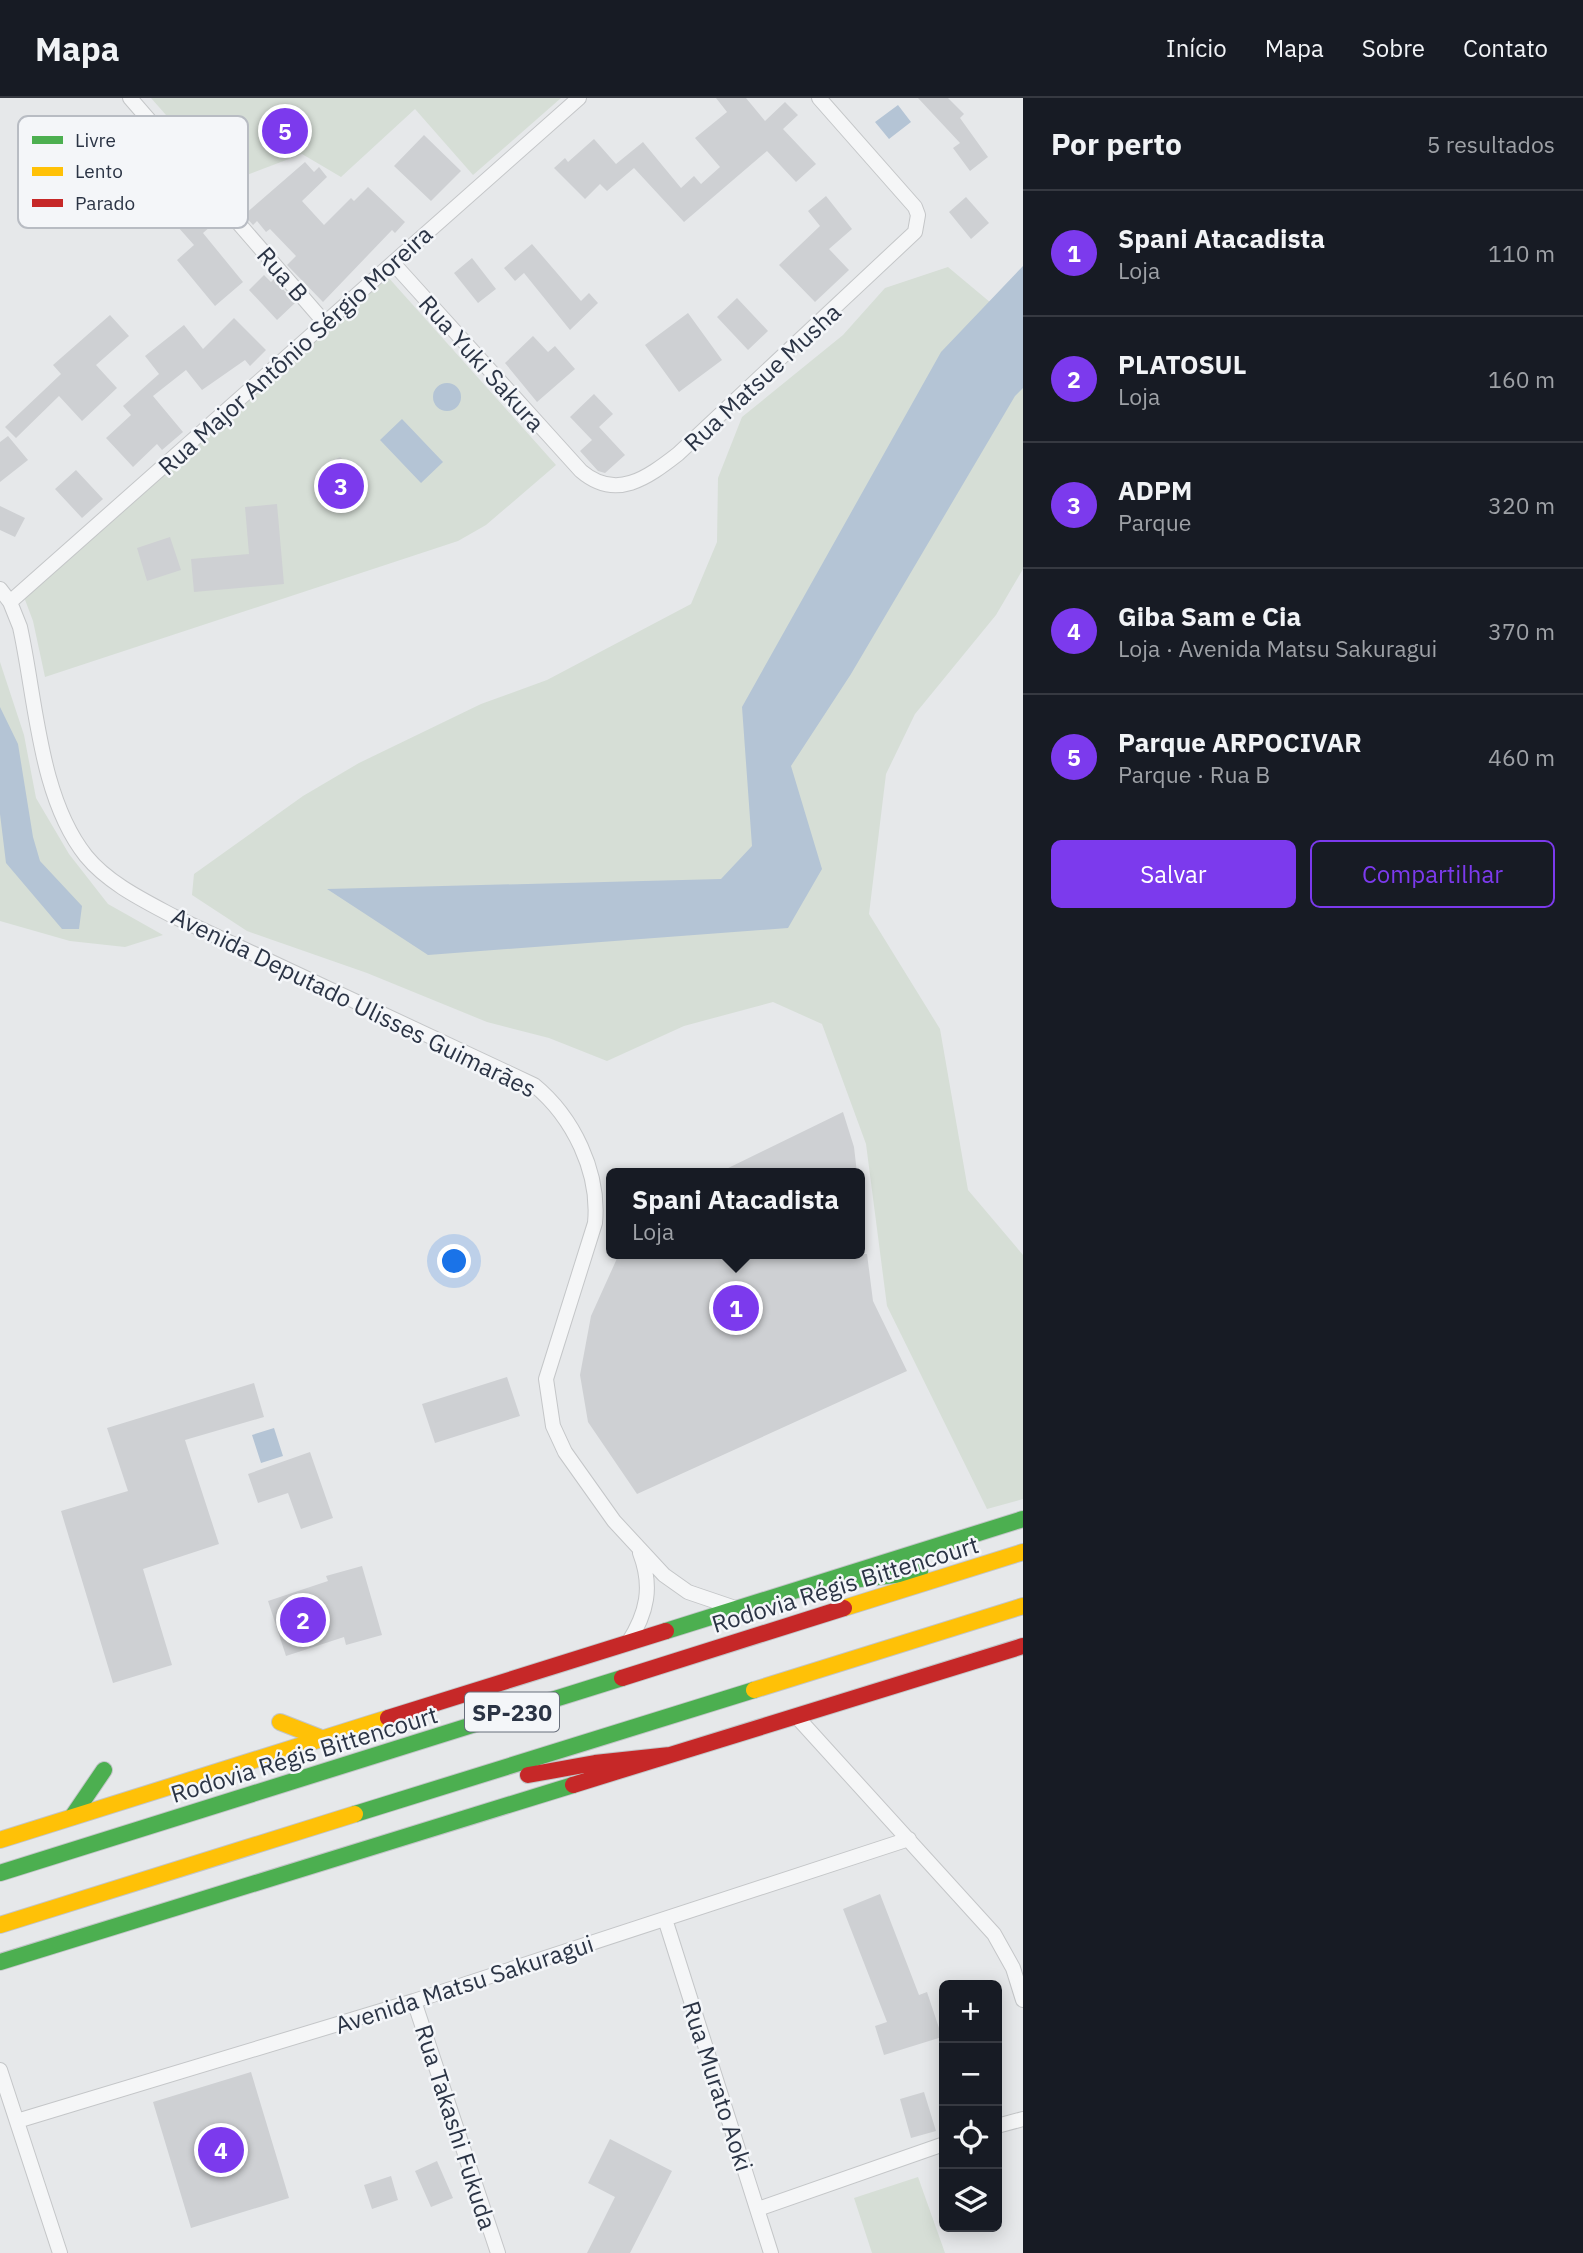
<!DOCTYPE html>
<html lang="pt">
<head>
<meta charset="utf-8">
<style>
  body { margin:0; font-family:"IBM Plex Sans",sans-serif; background:#20242c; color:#f1f3f6 }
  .controls { position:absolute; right:21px; bottom:21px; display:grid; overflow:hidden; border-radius:10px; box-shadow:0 4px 18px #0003 }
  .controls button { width:63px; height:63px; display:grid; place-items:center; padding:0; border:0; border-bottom:2px solid #363941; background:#171b24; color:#f1f3f6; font:35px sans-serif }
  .you { position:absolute; left:455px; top:1164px; width:24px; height:24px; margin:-18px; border:5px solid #fff; border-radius:50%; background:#1a73e8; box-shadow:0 0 0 10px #1a73e833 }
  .badge { display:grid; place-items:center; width:46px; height:46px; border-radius:50%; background:#7c3aed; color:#fff; font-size:23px; font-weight:700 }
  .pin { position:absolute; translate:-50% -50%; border:4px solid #fff; box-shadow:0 2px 7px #0006 }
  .popup { position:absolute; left:606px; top:1070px; width:259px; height:91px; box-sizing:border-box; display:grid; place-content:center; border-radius:10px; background:#171b24; filter:drop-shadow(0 2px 5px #0005); font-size:23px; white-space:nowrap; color:#9ea1a6 }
  .popup b { font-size:26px; color:#f1f3f6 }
  .popup::after { content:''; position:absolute; left:50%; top:100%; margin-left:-14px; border:14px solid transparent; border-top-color:#171b24 }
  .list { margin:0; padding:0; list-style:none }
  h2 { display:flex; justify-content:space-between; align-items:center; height:91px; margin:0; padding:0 28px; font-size:30px }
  h2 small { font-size:23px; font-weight:400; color:#9ea1a6 }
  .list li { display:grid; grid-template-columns:46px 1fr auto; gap:21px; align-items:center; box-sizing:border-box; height:126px; padding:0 28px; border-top:2px solid #363941 }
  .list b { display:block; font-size:26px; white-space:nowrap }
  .list p { margin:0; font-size:23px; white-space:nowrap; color:#9ea1a6 }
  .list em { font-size:23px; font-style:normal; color:#9ea1a6 }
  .actions { display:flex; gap:14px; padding:21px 28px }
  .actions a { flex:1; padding:16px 0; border:2px solid #7c3aed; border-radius:10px; text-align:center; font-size:24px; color:#7c3aed }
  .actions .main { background:#7c3aed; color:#fff }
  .icon { flex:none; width:38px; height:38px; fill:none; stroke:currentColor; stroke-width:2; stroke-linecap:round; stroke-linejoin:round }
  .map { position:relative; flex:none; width:1023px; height:2155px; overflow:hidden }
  header { display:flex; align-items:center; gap:42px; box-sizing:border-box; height:98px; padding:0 35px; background:#171b24; border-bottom:2px solid #363941 }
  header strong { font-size:33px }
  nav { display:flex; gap:38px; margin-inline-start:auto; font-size:24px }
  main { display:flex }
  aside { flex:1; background:#171b24 }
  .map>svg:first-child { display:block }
  .green { fill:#d6ded6 }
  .water { fill:#b4c4d5 }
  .building { fill:#ced0d3 }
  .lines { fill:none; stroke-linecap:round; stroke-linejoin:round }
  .street-casing { stroke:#c4c6c8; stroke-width:16 }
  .fast-casing { stroke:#c2c5c8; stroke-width:18 }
  .slow-casing { stroke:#c2c5c8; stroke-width:18 }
  .jam-casing { stroke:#c2c5c8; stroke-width:18 }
  .street { stroke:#f5f6f7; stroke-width:14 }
  .fast { stroke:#4caf50; stroke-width:16 }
  .slow { stroke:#ffc107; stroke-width:16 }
  .jam { stroke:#c62828; stroke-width:16 }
  .labels { text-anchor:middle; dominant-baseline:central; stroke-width:5; stroke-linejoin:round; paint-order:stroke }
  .shield { fill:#f4f6f9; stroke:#676e7b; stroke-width:2 }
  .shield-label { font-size:23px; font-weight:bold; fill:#2b3445 }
  .street-label { font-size:24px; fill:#2b3445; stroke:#f4f6f9 }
  .key { fill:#f4f6f9; stroke:#b8bcc3; stroke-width:2 }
  .key-label { font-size:19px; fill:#2b3445 }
</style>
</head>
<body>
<header>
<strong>Mapa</strong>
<nav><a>Início</a><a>Mapa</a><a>Sobre</a><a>Contato</a></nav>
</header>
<main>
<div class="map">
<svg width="1023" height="2155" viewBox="0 0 1023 2155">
  <rect width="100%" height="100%" fill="#e6e8ea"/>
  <!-- green -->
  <path class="green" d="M151 0H561L473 77 415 11 341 79 302 56 226 85Z
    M948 169 997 210 1023 242V471L996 517 915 616 886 676 869 816 940 931 968 1092 1023 1157V1401L987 1411 887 1208 866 1046 822 926 773 904 684 928 607 963 549 940 487 924 367 875 247 833 192 797 194 776 303 698 359 665 481 606 547 582 691 506 717 444 718 380 742 319 843 237 885 190Z
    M387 178 556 367 486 427 458 443 45 579 33 523 24 499Z
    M0 564 24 637 36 700 69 756 108 806 163 837 125 849 70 843 0 823Z
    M918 2079 945 2155H872L854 2100Z"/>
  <!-- water -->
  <path class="water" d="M898 7 911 24 889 41 875 24Z
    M1023 168V290L1015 298 851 576 791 668 822 771 788 830 428 857 327 791 721 781 752 748 742 609 941 254Z
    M433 299a14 14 0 1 1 28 0a14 14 0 1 1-28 0Z
    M402 321 443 364 421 385 380 342Z
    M0 609 18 646 33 739 40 763 82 808 79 831H62L6 765 0 716Z
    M274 1330 283 1358 261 1365 252 1337Z"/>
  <!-- building -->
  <path class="building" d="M716 0H746L765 23 785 4 798 17 783 31 816 66 796 84 767 53 684 124 634 70 607 93 600 86 585 101 554 70 565 60 568 64 594 41 616 66 643 44 681 90 694 78 701 86 720 69 695 40 727 14Z
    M918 0H948L964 16 960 20 988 59 970 73 953 50 960 45Z
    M424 37 461 73 431 103 394 68Z
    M113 49 151 88 171 69 219 121 203 135 243 184 215 208 177 162 194 147 161 110 142 127 123 107 119 111 85 73Z
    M305 64 314 74 319 69 327 79 302 103 324 127 351 100 354 103 368 89 405 124 395 135 392 132 323 204 287 167 296 158 270 131 266 134 257 123 253 127 244 117Z
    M826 98 852 131 829 151 849 172 815 204 779 167 820 128 808 113Z
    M966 99 989 125 971 141 949 114Z
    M532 146 581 203 589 195 598 205 570 232 524 175 515 183 504 170Z
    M472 160 496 191 478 205 454 175Z
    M264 177 271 184 274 181 295 205 277 222 249 192Z
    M737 200 768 233 748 252 717 219Z
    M688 215 722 262 679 294 645 247Z
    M110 217 129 238 96 267 117 290 82 323 59 298 16 340 5 329 61 276 53 267Z
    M234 220 266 252 250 268 245 262 202 292 186 272 153 298 183 334 162 352 157 346 133 369 106 340 131 317 123 308 159 276 145 258 184 227 203 251Z
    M533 238 548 254 555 248 575 271 537 304 505 265Z
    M594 296 613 316 599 329 625 357 605 375 598 373 580 353 592 342 570 319Z
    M8 338 28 362 0 384V344Z
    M340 359 349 367 351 379 337 388 324 378 327 365Z
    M76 372 103 401 82 420 55 391Z
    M277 406 284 486 194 494 191 461 249 456 245 409Z
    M0 408 25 420 15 439 0 432Z
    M170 439 181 472 147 483 137 450Z
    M843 1014 854 1049 857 1075H718Z
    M619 1156H867L873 1203 907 1273 637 1396 588 1324 580 1277 591 1218Z
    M507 1279 520 1318 435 1345 422 1306Z
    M254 1285 264 1319 185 1342 219 1446 143 1471 172 1567 113 1585 61 1413 128 1393 107 1330Z
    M310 1354 333 1420 301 1431 288 1395 258 1405 248 1376Z
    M362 1468 382 1537 346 1547 344 1539 286 1558 268 1503 328 1483 326 1478Z
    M880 1796 919 1897 927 1894 942 1939 884 1957 875 1928 887 1924 843 1811Z
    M251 1974 289 2100 191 2130 153 2004Z
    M924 1994 936 2033 911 2040 900 2001Z
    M610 2041 672 2073 630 2155H587L615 2099 588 2085Z
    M437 2063 453 2100 431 2109 415 2073Z
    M391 2078 398 2102 372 2111 364 2087Z"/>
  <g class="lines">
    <defs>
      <path id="street" d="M130 0 325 225
        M393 165 581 373C616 403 647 380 678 356L915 134 918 117 915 109 819 0
        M0 491 10 504 20 529C36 601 39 699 86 758 108 785 143 802 173 818L534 987C573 1019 600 1074 595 1125L546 1281 553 1328 565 1354 614 1423 664 1477 688 1494 738 1511
        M10 504 579 0
        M628 1545C647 1515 653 1489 640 1455
        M796 1618 994 1836 1013 1870 1023 1902
        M665 1821 771 2155
        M414 1903 498 2155
        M0 1972 60 2155
        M17 2023 414 1903 909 1741
        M997 2028 1023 2021
        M758 2111 944 2046"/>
      <path id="fast" d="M818 1486 920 1474
        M666 1533 1023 1421
        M355 1716 754 1592
        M72 1719 104 1672
        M0 1775 622 1580
        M0 1864 573 1687"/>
      <path id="slow" d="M844 1510 1023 1454
        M754 1592 1023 1508
        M280 1624 321 1640
        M0 1742 388 1620
        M0 1827 355 1716"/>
      <path id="jam" d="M622 1580 844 1510
        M388 1620 666 1533
        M528 1677 595 1665 670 1657
        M573 1687 1023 1548"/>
    </defs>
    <!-- street casing -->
    <use href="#street" class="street-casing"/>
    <!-- fast casing -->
    <use href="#fast" class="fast-casing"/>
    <!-- slow casing -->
    <use href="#slow" class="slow-casing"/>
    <!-- jam casing -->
    <use href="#jam" class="jam-casing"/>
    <!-- street -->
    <use href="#street" class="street"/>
    <!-- fast -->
    <use href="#fast" class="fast"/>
    <!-- slow -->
    <use href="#slow" class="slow"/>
    <!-- jam -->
    <use href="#jam" class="jam"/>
  </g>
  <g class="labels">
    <!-- shield labels -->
    <rect class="shield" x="465" y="1594.5" width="94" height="39" rx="5"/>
    <g class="shield-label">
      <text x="512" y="1614">SP-230</text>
    </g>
    <!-- street labels -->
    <g class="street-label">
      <text transform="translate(283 176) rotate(49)">Rua B</text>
      <text transform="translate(295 252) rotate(-42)">Rua Major Antônio Sérgio Moreira</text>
      <text transform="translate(482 265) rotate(48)">Rua Yuki Sakura</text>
      <text transform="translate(762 279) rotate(-43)">Rua Matsue Musha</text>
      <text transform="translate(354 904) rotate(26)">Avenida Deputado Ulisses Guimarães</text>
      <text transform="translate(845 1486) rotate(-17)">Rodovia Régis Bittencourt</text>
      <text transform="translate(304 1656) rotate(-17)">Rodovia Régis Bittencourt</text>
      <text transform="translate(464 1886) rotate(-18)">Avenida Matsu Sakuragui</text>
      <text transform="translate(718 1988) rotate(72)">Rua Murato Aoki</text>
      <text transform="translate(456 2029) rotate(72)">Rua Takashi Fukuda</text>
    </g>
  </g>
  <!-- legend -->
  <rect x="18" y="18" width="230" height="112" rx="10" class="key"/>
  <rect x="32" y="38" width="31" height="8" fill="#4caf50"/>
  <rect x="32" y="69" width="31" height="9" fill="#ffc107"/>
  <rect x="32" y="101" width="31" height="8" fill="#c62828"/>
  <g class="key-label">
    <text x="75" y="49">Livre</text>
    <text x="75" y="80">Lento</text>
    <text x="75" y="112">Parado</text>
  </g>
</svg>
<div class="controls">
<button>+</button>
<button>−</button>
<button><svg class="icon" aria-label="locate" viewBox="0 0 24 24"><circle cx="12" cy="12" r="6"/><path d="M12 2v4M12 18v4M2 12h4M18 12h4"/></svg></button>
<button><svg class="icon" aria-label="layers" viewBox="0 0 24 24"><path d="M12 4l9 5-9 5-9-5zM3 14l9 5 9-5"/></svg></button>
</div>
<div class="you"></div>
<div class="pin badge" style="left:736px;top:1210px">1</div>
<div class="popup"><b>Spani Atacadista</b>Loja</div>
<div class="pin badge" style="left:303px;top:1522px">2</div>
<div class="pin badge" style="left:341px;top:388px">3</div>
<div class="pin badge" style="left:221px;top:2052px">4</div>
<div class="pin badge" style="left:285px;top:33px">5</div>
</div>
<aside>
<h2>Por perto<small>5 resultados</small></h2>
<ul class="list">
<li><span class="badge">1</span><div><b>Spani Atacadista</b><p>Loja</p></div><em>110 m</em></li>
<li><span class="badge">2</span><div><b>PLATOSUL</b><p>Loja</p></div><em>160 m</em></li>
<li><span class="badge">3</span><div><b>ADPM</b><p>Parque</p></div><em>320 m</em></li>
<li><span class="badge">4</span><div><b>Giba Sam e Cia</b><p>Loja · Avenida Matsu Sakuragui</p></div><em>370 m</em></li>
<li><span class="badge">5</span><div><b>Parque ARPOCIVAR</b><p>Parque · Rua B</p></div><em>460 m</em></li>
</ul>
<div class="actions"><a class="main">Salvar</a><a>Compartilhar</a></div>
</aside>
</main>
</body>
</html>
